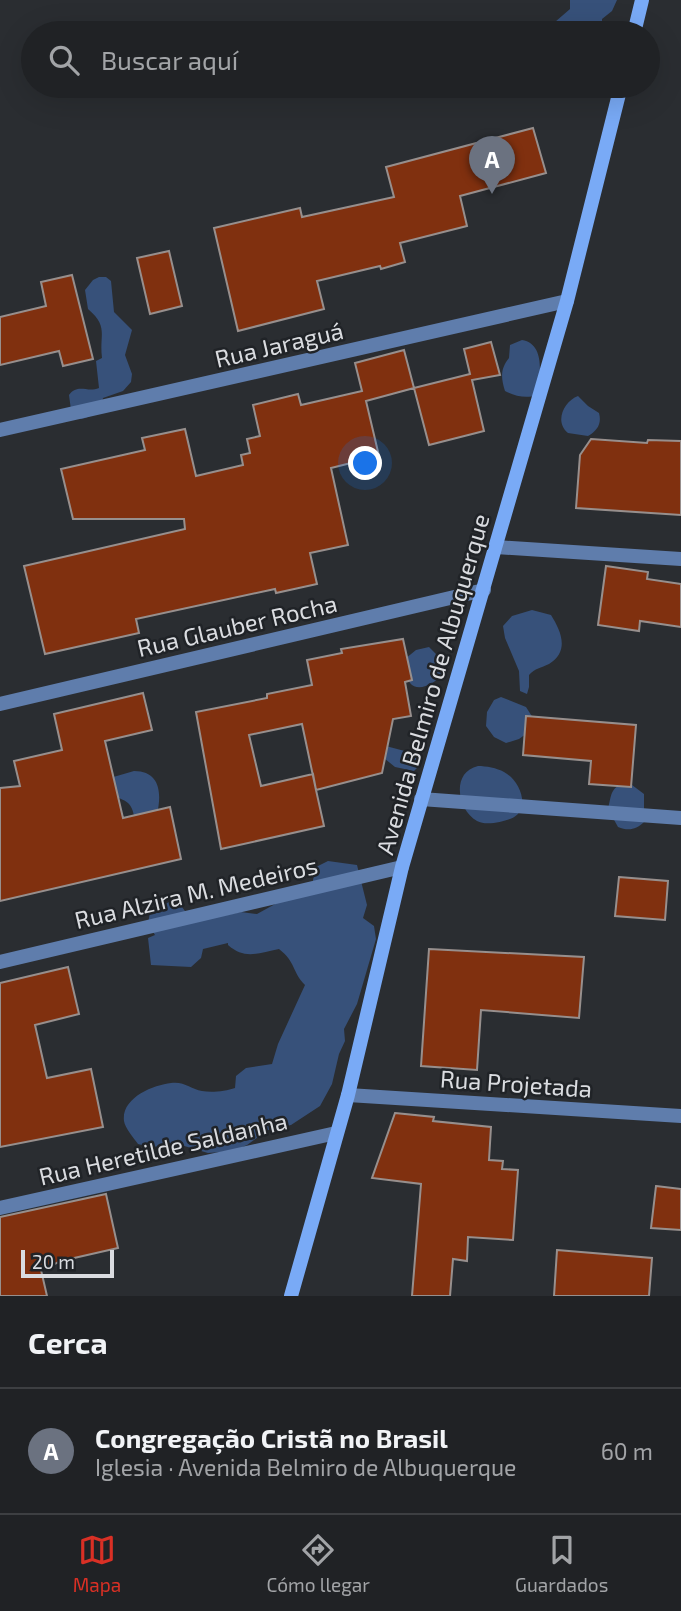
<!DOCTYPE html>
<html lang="es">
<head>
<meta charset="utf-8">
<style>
  body { margin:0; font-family:"Exo 2",sans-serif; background:#2d2f32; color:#f1f3f6 }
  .scale { position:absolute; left:21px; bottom:18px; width:93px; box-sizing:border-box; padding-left:7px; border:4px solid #dadce0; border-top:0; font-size:19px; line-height:24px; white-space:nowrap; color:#dadce0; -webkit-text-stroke:5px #202327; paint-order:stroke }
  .you { position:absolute; left:366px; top:464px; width:24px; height:24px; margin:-18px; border:5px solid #fff; border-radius:50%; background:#1a73e8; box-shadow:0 0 0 10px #1a73e833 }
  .badge { display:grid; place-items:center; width:46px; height:46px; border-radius:50%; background:#d93025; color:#fff; font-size:23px; font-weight:700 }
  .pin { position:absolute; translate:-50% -58px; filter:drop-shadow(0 2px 4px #0008) }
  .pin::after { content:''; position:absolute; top:37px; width:24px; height:21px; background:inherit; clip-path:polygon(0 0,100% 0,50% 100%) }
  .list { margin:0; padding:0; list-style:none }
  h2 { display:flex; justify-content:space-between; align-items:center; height:91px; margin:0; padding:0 28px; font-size:30px }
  h2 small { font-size:23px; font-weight:400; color:#a2a4a7 }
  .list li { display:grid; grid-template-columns:46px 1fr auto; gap:21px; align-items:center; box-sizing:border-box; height:126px; padding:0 28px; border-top:2px solid #3d3f42 }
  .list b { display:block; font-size:26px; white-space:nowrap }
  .list p { margin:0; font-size:23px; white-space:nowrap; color:#a2a4a7 }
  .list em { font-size:23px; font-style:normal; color:#a2a4a7 }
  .icon { flex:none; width:38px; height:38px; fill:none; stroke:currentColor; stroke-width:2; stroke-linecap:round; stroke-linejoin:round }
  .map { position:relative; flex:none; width:681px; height:1296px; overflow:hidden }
  .search { position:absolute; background:#202225; box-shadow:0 7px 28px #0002; left:21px; right:21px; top:21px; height:77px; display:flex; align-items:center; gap:18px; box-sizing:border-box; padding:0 24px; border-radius:38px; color:#a2a4a7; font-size:26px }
  .sheet { height:217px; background:#202225 }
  nav { display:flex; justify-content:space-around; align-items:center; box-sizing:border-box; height:98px; border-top:2px solid #3d3f42; background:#202225; font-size:19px; color:#a2a4a7 }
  nav a { display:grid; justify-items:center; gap:4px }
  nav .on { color:#d93025 }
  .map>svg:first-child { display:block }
  .green { fill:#37517a }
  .building { fill:#80300f; stroke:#978f8d; stroke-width:2; fill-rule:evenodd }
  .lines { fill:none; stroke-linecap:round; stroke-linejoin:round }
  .street { stroke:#5f7dac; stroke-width:14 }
  .secondary { stroke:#79aaf6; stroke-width:14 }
  .labels { text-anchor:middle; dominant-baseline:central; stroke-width:5; stroke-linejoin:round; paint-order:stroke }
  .street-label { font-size:24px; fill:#dadce0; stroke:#202327 }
</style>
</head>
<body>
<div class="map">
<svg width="681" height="1296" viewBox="0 0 681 1296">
  <rect width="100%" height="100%" fill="#2a2d31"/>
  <!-- green -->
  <path class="green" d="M570 0H617L612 11 602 19V33H548L555 22 570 9Z
    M99 277H106L111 281 114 312 132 330 125 355 132 374 131 382 123 391 103 398C101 410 93 417 81 419L71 410 69 395C78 383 87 393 99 388L96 361 102 358C99 334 109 327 88 309L85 290 93 280Z
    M522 340C546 344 540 377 537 395 526 399 515 396 505 391 501 378 500 369 509 358L510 345Z
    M578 396 588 406 599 413C602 424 597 431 588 436L568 433C554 422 564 401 578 396Z
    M532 610 551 615C561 631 570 651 549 664 541 668 535 668 529 675V687L527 694 520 691 519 671 505 638 503 626 512 616Z
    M429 647 438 656 441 675C436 683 418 693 410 683 406 677 406 666 405 659L416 650Z
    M501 697 526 707 533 718 530 731 519 739 506 743 494 737 486 726 487 712 494 700Z
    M382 745 416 754 420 759 419 766 414 771 395 767 379 754Z
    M478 766C486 766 497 768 504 772 521 781 532 811 510 819 501 822 486 826 477 821 457 810 451 772 478 766Z
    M134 771C160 771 162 793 157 814L135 820C132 805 130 802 116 797L110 778Z
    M628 782 644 794V822C636 830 628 831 618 827L608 809C612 793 610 787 628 782Z
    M328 861 357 865 367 905 363 918 374 926 376 939 357 1004 344 1029 345 1041 339 1054 332 1084 320 1106 291 1125 268 1130 247 1145 233 1151 208 1153 181 1145 150 1147 138 1144C133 1137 125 1128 124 1121 121 1098 153 1085 171 1083 184 1081 191 1089 202 1091 212 1093 226 1091 235 1088L236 1076 246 1068 272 1064 278 1044 305 985C292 972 296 962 279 949 258 953 245 960 228 945V943L203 949 201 958 191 967 151 965 148 938 155 935 148 924 150 912 169 902 182 907 193 922 241 912 257 914 277 903 313 893V880L316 867Z"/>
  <!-- building -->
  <path class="building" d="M533 128 546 173 460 196 467 226 400 243 405 262 381 269 380 266 317 281 324 309 238 331 214 228 300 208 302 217 394 197 386 167Z
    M169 251 182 306 150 314 137 258Z
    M72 275 93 359 63 366 59 351 0 365V317L46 306 41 282Z
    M491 342 500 375 472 380 484 431 429 445 414 388 470 374 464 349Z
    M404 350 414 388 366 401 379 456 331 468 348 545 310 553 317 584 276 593 275 589 136 619 139 633 45 654 24 566 185 529 184 519H73L61 469 145 450 142 438 185 429 196 476 243 465 241 455 250 453 247 439 260 436 253 405 298 394 301 405 362 391 355 363Z
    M591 439 647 443 648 440 681 441V515L576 508 580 455Z
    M606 566 648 572 647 579 681 584V627L640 621 639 631 598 625Z
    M403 639 412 680 405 682 411 716 393 719 382 773 316 790 324 826 221 849 196 712 267 698V694L312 685 307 660 342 653 341 649ZM302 724 316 790 313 774 261 786 249 735Z
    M143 693 152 730 105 741 123 818 170 807 181 859 0 901V788L20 786 14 761 62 750 54 714Z
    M526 716 636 725 631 787 589 784 591 761 523 755Z
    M619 877 668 881 665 920 615 916Z
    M429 949 584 957 579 1018 481 1010 477 1070 421 1066Z
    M68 967 79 1014 35 1025 47 1078 91 1069 103 1127 0 1147V983Z
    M395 1113 434 1117 433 1121 491 1127 489 1160 503 1161 502 1169 518 1170 513 1240 468 1237 467 1261 453 1259 450 1296H412L421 1184 372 1178Z
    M656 1186 681 1189V1230L651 1228Z
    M106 1194 118 1248 61 1261 41 1270 47 1296H0V1217Z
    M557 1250 652 1258 649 1296H554Z"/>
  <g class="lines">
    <!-- street -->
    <path class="street" d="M0 430 567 301
      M496 547 681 559
      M0 704 484 590
      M421 799 681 818
      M0 962 402 867
      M348 1095 681 1116
      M0 1208 336 1133"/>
    <!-- secondary -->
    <path class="secondary" d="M634 33 642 0
      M291 1296 348 1095 402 867 567 301 621 86"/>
  </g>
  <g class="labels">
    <!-- street labels -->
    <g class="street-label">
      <text transform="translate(279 344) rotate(-13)">Rua Jaraguá</text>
      <text transform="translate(237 625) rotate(-13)">Rua Glauber Rocha</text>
      <text transform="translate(432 684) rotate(-74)">Avenida Belmiro de Albuquerque</text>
      <text transform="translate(196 892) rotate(-13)">Rua Alzira M. Medeiros</text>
      <text transform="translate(516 1083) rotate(4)">Rua Projetada</text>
      <text transform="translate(163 1148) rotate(-13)">Rua Heretilde Saldanha</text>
    </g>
  </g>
</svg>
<div class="scale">20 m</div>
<div class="you"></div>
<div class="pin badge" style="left:492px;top:194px;background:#6b7280">A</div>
<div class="search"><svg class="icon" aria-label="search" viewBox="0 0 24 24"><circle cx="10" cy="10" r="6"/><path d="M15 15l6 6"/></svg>Buscar aquí</div>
</div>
<section class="sheet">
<h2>Cerca<small></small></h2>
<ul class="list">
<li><span class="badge" style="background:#6b7280">A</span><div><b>Congregação Cristã no Brasil</b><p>Iglesia · Avenida Belmiro de Albuquerque</p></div><em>60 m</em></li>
</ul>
</section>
<nav>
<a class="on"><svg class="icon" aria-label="map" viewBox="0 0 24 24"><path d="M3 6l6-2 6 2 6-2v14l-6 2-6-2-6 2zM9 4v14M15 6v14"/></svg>Mapa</a>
<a><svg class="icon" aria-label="directions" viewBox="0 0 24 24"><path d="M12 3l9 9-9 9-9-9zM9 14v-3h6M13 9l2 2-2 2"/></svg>Cómo llegar</a>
<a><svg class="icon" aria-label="saved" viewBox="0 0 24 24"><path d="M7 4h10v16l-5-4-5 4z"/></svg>Guardados</a>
</nav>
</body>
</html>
